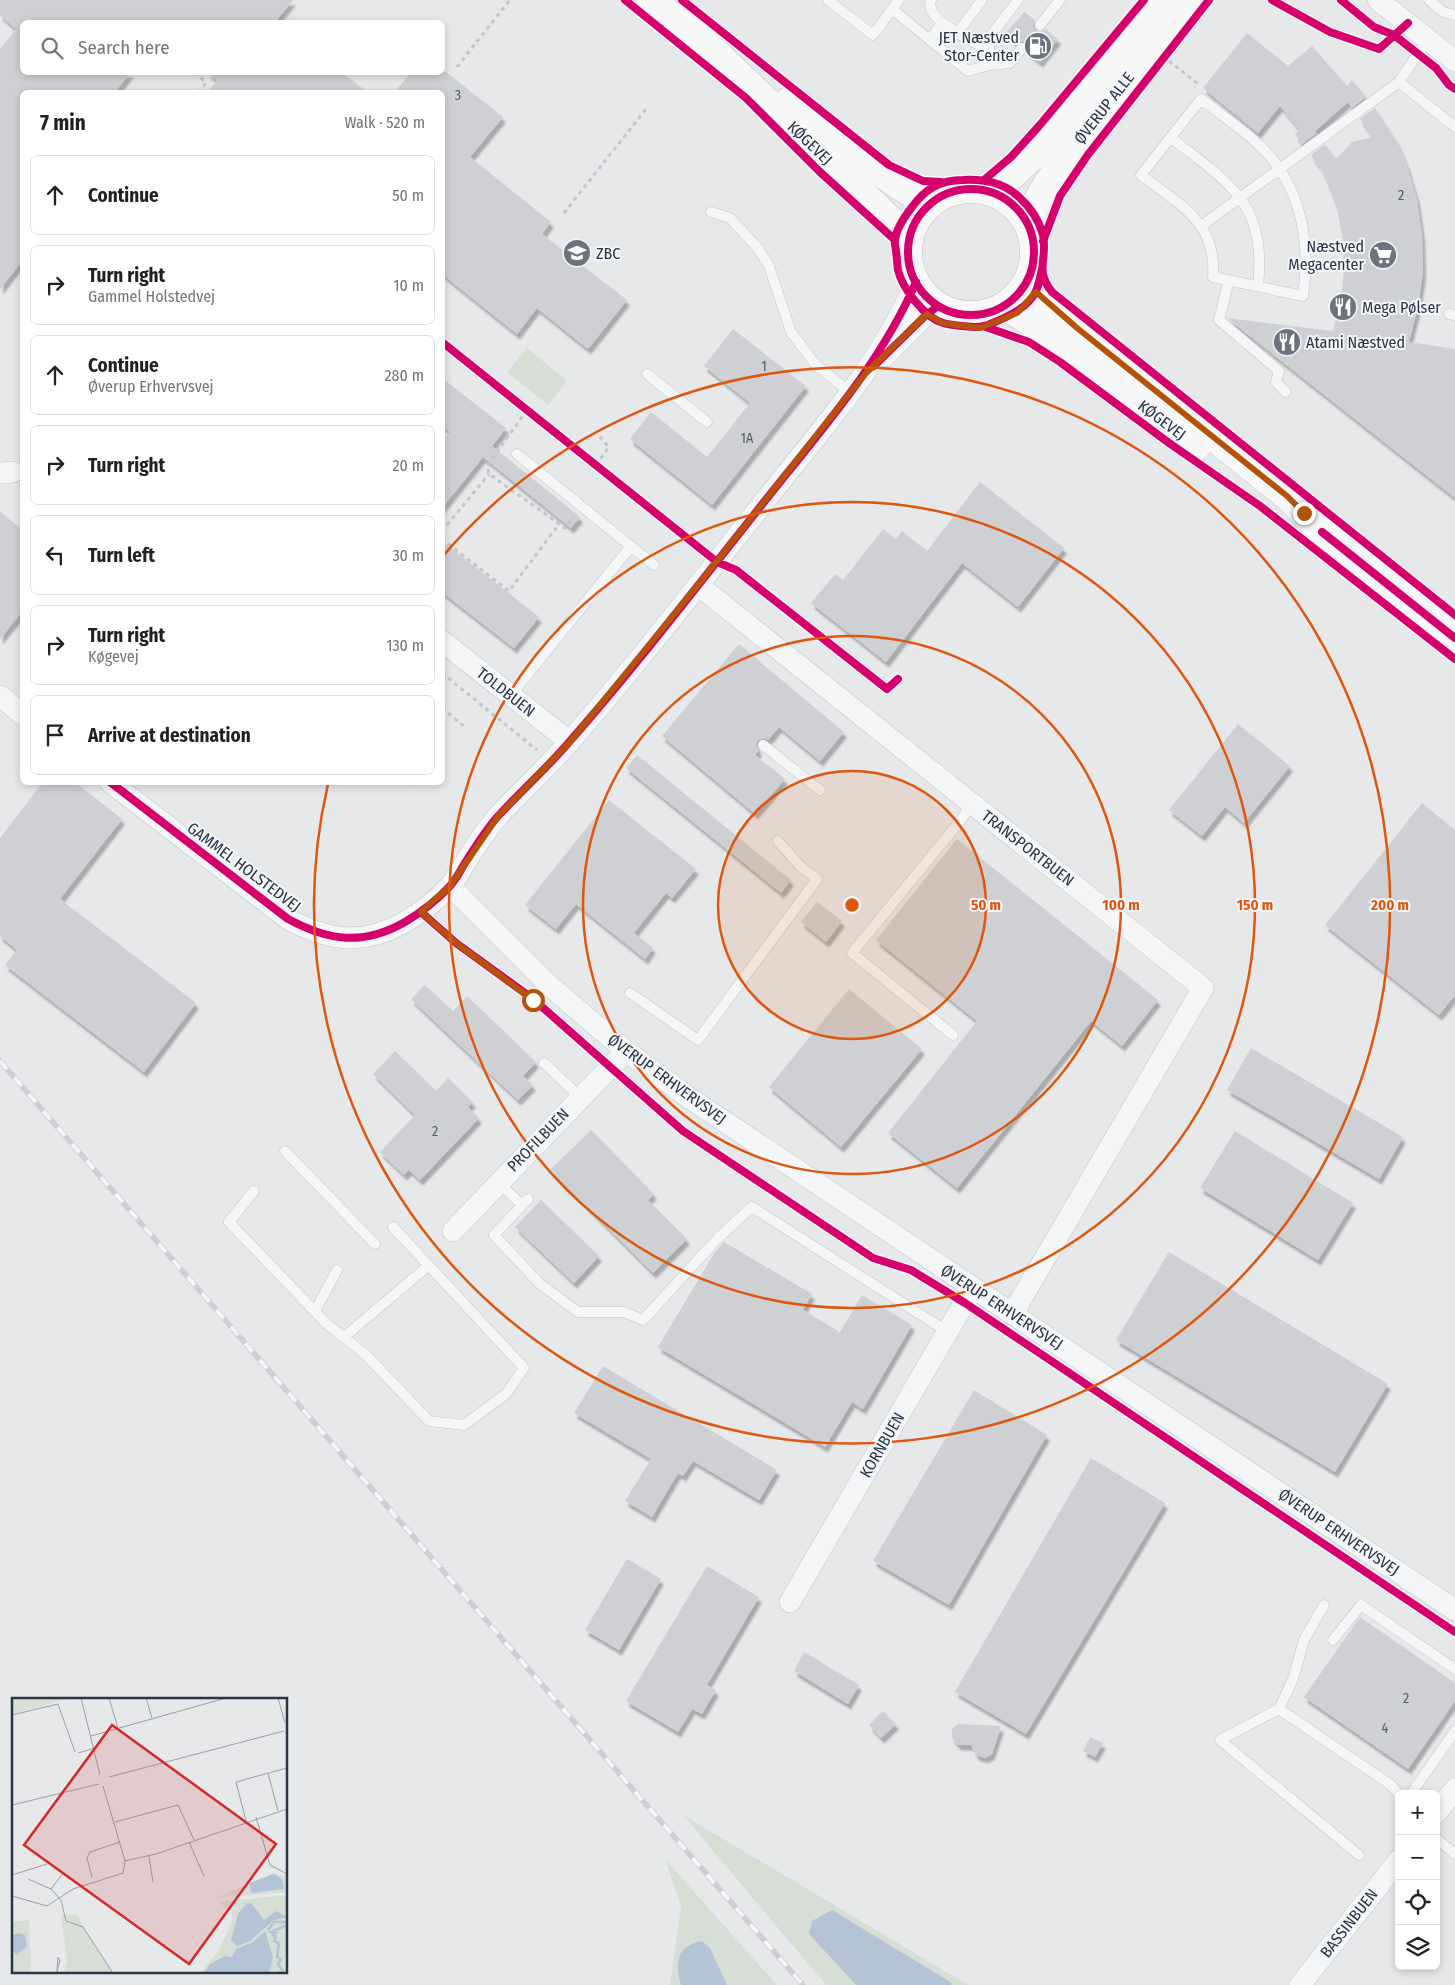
<!DOCTYPE html>
<html lang="en">
<head>
<meta charset="utf-8">
<style>
  body { margin:0; font-family:"Fira Sans Condensed",sans-serif; background:#f6f6f6; color:#202124 }
  .controls { position:absolute; right:15px; bottom:15px; display:grid; overflow:hidden; border-radius:8px; box-shadow:0 2px 8px #0003 }
  .controls button { width:45px; height:45px; display:grid; place-items:center; padding:0; border:0; border-bottom:1px solid #e0e0e0; background:#fff; color:#202124; font:25px sans-serif }
  .stop { position:absolute; width:15px; height:15px; margin:-11px; border:4px solid #b45309; border-radius:50%; background:#fff }
  .stop.end { background:#b45309; border-color:#fff; box-shadow:0 1px 5px #0008 }
  .list { margin:0; padding:0; list-style:none }
  h2 { display:flex; justify-content:space-between; align-items:center; height:65px; margin:0; padding:0 20px; font-size:21px }
  h2 small { font-size:16px; font-weight:400; color:#757577 }
  .list li { display:grid; grid-template-columns:32px 1fr auto; gap:15px; align-items:center; box-sizing:border-box; height:80px; margin:0 10px 10px; padding:0 10px; border:1px solid #e0e0e0; border-radius:8px }
  .list b { display:block; font-size:19px; white-space:nowrap }
  .list p { margin:0; font-size:16px; white-space:nowrap; color:#757577 }
  .list em { font-size:16px; font-style:normal; color:#757577 }
  .icon { flex:none; width:28px; height:28px; fill:none; stroke:currentColor; stroke-width:2; stroke-linecap:round; stroke-linejoin:round }
  .map { position:relative; flex:none; width:1455px; height:1985px; overflow:hidden }
  .search { position:absolute; background:#fff; box-shadow:0 2px 8px #0003; left:20px; top:20px; width:425px; height:55px; display:flex; align-items:center; gap:12px; box-sizing:border-box; padding:0 18px; border-radius:8px; color:#757577; font-size:19px }
  .panel { position:absolute; background:#fff; box-shadow:0 2px 8px #0003; left:20px; top:90px; width:425px; height:695px; border-radius:8px }
  .map>svg:first-child { display:block }
  .green { fill:#d6ded6 }
  .water { fill:#b4c4d5 }
  .building { fill:#ced0d3; filter:url(#shadow) }
  .lines { fill:none; stroke-linecap:round; stroke-linejoin:round }
  .lane-casing { stroke:#c4c6c8; stroke-width:11 }
  .street-casing { stroke:#c4c6c8; stroke-width:22 }
  .secondary-casing { stroke:#c4c6c8; stroke-width:29 }
  .path { stroke:#c5c6ca; stroke-width:3; stroke-dasharray:4 4; stroke-linecap:butt }
  .lane { stroke:#f5f6f7; stroke-width:10 }
  .street { stroke:#f5f6f7; stroke-width:21 }
  .secondary { stroke:#f8f8f8; stroke-width:28 }
  .rail-casing { stroke:#cecfd2; stroke-width:5.5 }
  .rail { stroke:#f4f6f9; stroke-width:4; stroke-dasharray:11; stroke-linecap:butt }
  .cycleway-casing { stroke:#f4f6f9; stroke-width:11 }
  .cycleway { stroke:#d6006c; stroke-width:8 }
  .route { stroke:#b45309; stroke-width:6 }
  .ring { fill:none; stroke:#df570f; stroke-width:2.5 }
  .labels { text-anchor:middle; dominant-baseline:central; stroke-width:4; stroke-linejoin:round; paint-order:stroke }
  .number-label { font-size:14px; fill:#545c69 }
  .poi-label { font-size:16px; fill:#2b3445; stroke:#f4f6f9; text-anchor:start }
  .street-label { font-size:16px; fill:#2b3445; stroke:#f4f6f9 }
  .inset-river { fill:none; stroke:#b4c4d5; stroke-width:2.5 }
  .inset-road { fill:none; stroke:#9ba0a8; stroke-width:1 }
  .view { fill:#d62828; fill-opacity:0.15; stroke:#d62828; stroke-width:2.5 }
  .inset-edge { fill:none; stroke:#2b3445; stroke-width:2.5 }
  .centre { fill:#df570f; stroke:#f4f6f9; stroke-width:2.5 }
  .ring-label { font-size:15px; text-anchor:middle; font-weight:bold; fill:#df570f; stroke:#f4f6f9; stroke-width:4; stroke-linejoin:round; paint-order:stroke }
</style>
</head>
<body>
<div class="map">
<svg width="1455" height="1985" viewBox="0 0 1455 1985">
  <defs>
    <filter id="shadow"><feDropShadow dx="3" dy="5.5" stdDeviation="1" flood-color="#0004"/></filter>
  </defs>
  <rect width="100%" height="100%" fill="#e6e8ea"/>
  <!-- green -->
  <path class="green" d="M527 348 567 381 548 405 507 372Z
    M683 1815 968 1985H951L952 1983 809 1934 856 1985H826Z
    M665 1859 777 1985H670L681 1906Z"/>
  <!-- water -->
  <path class="water" d="M832 1910 952 1983 951 1985H856L809 1934 812 1921Z
    M702 1941 710 1948 727 1985H681C675 1963 676 1946 702 1941Z"/>
  <!-- building -->
  <path class="building" d="M0 0H293L275 22H22V72H131L115 92H22V261L0 289V49L16 29 0 15Z
    M1024 12 1035 20 1033 24 1035 30 1039 32 1046 29 1058 39 1040 62 1027 52 1029 49 1027 43 1023 41 1017 44 1005 34Z
    M1247 33 1288 66 1312 46 1347 86 1352 80 1366 97 1352 108 1348 102 1315 131 1317 133 1302 144 1295 134 1300 130 1280 106 1258 133 1203 88Z
    M207 72H342L367 92H207L217 81Z
    M411 72H446L503 117 470 157 551 222 542 234 627 300 588 349 537 308 517 334 442 274V92H395Z
    M1375 108 1397 142 1407 166 1417 200 1422 236 1423 272 1418 307 1409 342 1455 349V498L1227 318 1333 331 1341 301 1344 270 1343 240 1337 209 1326 180 1320 167 1311 155 1325 144 1336 159 1352 142 1373 137 1360 119Z
    M733 329 806 386 712 505 630 439 651 412 707 457 750 403 704 366Z
    M442 378 506 428 492 446 580 517 571 528 483 457 442 508V442L450 432 442 426Z
    M980 482 1064 548 1018 607 962 563 886 662 811 603 835 574 843 580 883 529 896 539 902 531 927 551Z
    M0 511 22 530V612L0 639Z
    M442 541 539 617 514 648 442 592Z
    M739 644 844 732 820 761 779 727 768 740 764 738 758 740 756 744 759 751 755 755 785 779 755 814 662 736Z
    M1238 724 1290 766 1244 823 1225 807 1202 836 1169 810Z
    M637 755 791 880 781 893 626 768Z
    M43 782H75L122 819 60 899 196 1003 144 1072 5 965 17 950 0 936V838Z
    M609 800 696 869 672 898 666 893 634 933 653 948 645 959 576 904 556 929 525 905Z
    M1422 803 1455 830V995L1439 1015 1325 925Z
    M957 839 1158 1000 1122 1046 1091 1021 957 1188 888 1133 977 1021 876 940Z
    M817 902 842 921 826 942 801 922Z
    M425 985 453 1011 467 996 536 1062 523 1076 533 1085 518 1100 411 999Z
    M849 989 922 1049 841 1147 769 1087Z
    M1251 1048 1403 1137 1379 1179 1227 1090Z
    M395 1051 436 1091 448 1078 473 1102 468 1107 479 1118 420 1180 409 1170 404 1175 380 1152 415 1115 373 1074Z
    M591 1130 654 1194 648 1200 687 1239 653 1273 550 1170Z
    M1235 1131 1353 1203 1318 1260 1200 1188Z
    M541 1200 599 1256 574 1283 515 1227Z
    M724 1242 812 1294 803 1310 840 1332 862 1295 912 1325 863 1409 852 1402 825 1447 658 1347 715 1252Z
    M1169 1252 1388 1384 1335 1472 1116 1340Z
    M603 1366 777 1470 759 1500 693 1461 683 1476 678 1473 652 1517 625 1501 651 1459 574 1413Z
    M974 1390 1047 1435 949 1605 873 1561Z
    M1091 1458 1165 1503 1026 1734 955 1692Z
    M627 1559 661 1579 619 1650 585 1630Z
    M707 1566 759 1597 707 1685 716 1690 702 1714 692 1709 678 1732 626 1701Z
    M1360 1617 1455 1683V1701L1408 1769 1304 1697Z
    M804 1652 859 1685 848 1704 794 1671Z
    M883 1711 896 1724 881 1738 869 1725Z
    M958 1724 1001 1726 992 1754 985 1758 976 1755 971 1745H958L952 1738V1729Z
    M1090 1737 1103 1743 1095 1757 1083 1751Z"/>
  <g class="lines">
    <defs>
      <path id="lane" d="M828 0 873 35 899 0
        M931 0C923 20 974 42 989 50
        M1429 0 1443 12 1455 15
        M892 9 968 71 989 65 1010 63 1022 48
        M1040 25 1060 0
        M958 32 982 0
        M1428 39 1399 82 1455 127
        M930 40 942 23
        M989 54V38L1018 0
        M1201 99C1220 114 1241 128 1258 144 1301 183 1311 241 1303 296L1213 277C1217 222 1180 205 1141 175Z
        M1171 138C1229 183 1267 203 1258 286
        M711 212 730 218 758 248 769 266 791 332 816 365 851 393
        M1201 226 1399 82
        M1229 280 1219 320 1279 371 1276 382 1286 392
        M1449 314 1455 315
        M647 374 707 422
        M517 454 654 565
        M510 696 631 546
        M763 745 820 790
        M630 993 698 1040 817 879 800 866 778 841
        M953 1035 852 953 960 821 972 804
        M544 1063 580 1097
        M285 1151 375 1244
        M498 1182 522 1205
        M254 1191 229 1222 327 1324 365 1354 429 1421 464 1425 506 1394 524 1368 393 1227
        M528 1199 494 1235 539 1283 578 1312H624L643 1320 719 1237 752 1207 948 1332
        M315 1311 337 1270
        M344 1337 428 1266
        M1324 1605 1304 1640 1293 1679 1279 1709 1391 1785 1399 1794
        M1333 1640 1361 1605 1455 1669
        M1279 1709 1220 1740 1359 1855
        M1411 1794 1455 1731
        M1436 1838 1455 1854"/>
      <path id="street" d="M1378 0 1455 61
        M885 356 924 317 939 306
        M0 473 13 472
        M698 585 1203 988 1013 1313
        M442 641 570 742
        M0 696 22 714
        M110 782 288 919C329 941 363 946 405 922 420 913 437 900 449 887 456 880 460 871 465 863 476 846 487 827 501 813 524 788 549 766 570 741 639 662 703 579 768 497 822 429 881 363 916 282
        M450 886 551 987 626 1051 685 1095 1455 1610
        M453 1231 626 1051
        M790 1602 973 1288
        M1436 1813 1455 1789
        M1300 1985 1399 1860"/>
      <path id="secondary" d="M651 0 711 48 909 238
        M789 101C835 137 878 175 929 204
        M908 252a63 63 0 1 1 126 0a63 63 0 1 1-126 0Z
        M990 191 1008 179 1043 147 1161 0
        M1027 222 1041 194 1058 168 1190 0
        M1027 282 1077 328 1287 496 1322 532 1455 638
        M1004 306 1041 328 1197 446"/>
    </defs>
    <!-- lane casing -->
    <use href="#lane" class="lane-casing"/>
    <!-- street casing -->
    <use href="#street" class="street-casing"/>
    <!-- secondary casing -->
    <use href="#secondary" class="secondary-casing"/>
    <!-- path -->
    <path class="path" d="M1169 61 1197 83 1194 87
      M457 67 509 1
      M195 72 206 83 199 92
      M564 213 646 109
      M527 410 487 466 489 474 565 528 574 517
      M596 465 609 447 598 435
      M442 531 489 474
      M442 539 509 591 559 524
      M442 673 537 750
      M442 708 466 728
      M414 782 419 787"/>
    <!-- lane -->
    <use href="#lane" class="lane"/>
    <!-- street -->
    <use href="#street" class="street"/>
    <!-- secondary -->
    <use href="#secondary" class="secondary"/>
    <defs>
      <path id="rail" d="M0 1061 803 1985"/>
    </defs>
    <!-- rail casing -->
    <use href="#rail" class="rail-casing"/>
    <!-- rail -->
    <use href="#rail" class="rail"/>
    <defs>
      <path id="cycleway" d="M625 0 746 98 820 172 895 240
        M682 0 889 165 923 181 941 182
        M1272 0 1330 32 1379 49 1408 23
        M1341 0 1374 27 1394 35 1436 68 1449 85 1455 89
        M984 180 1011 157 1039 126 1144 0
        M908 252a63 63 0 1 1 126 0a63 63 0 1 1-126 0Z
        M1043 241 1060 196 1087 156 1209 0
        M1042 269C1040 276 1039 285 1036 291 1028 309 1004 318 988 325 979 328 972 327 962 326 956 325 949 325 943 323 925 318 902 288 898 270 897 264 897 258 896 251 896 248 894 244 895 240 896 229 905 216 912 207 925 189 940 180 963 180 984 179 1003 182 1019 197 1030 207 1039 220 1043 235 1048 258 1034 270 1052 292L1455 615
        M983 326 1029 342 1060 362 1169 443 1260 506 1455 659
        M442 342 717 562 736 570 887 689 898 679
        M874 366 924 317 934 309
        M1322 532 1455 638
        M110 782 288 919C329 941 363 946 405 922 420 913 437 900 449 887 456 880 460 871 465 863 476 846 487 827 501 813 524 788 549 766 570 741 639 662 703 579 768 497 822 429 881 363 916 282
        M421 912 456 943 533 999 683 1131 873 1258 911 1270 965 1303 1455 1632"/>
    </defs>
    <!-- cycleway casing -->
    <use href="#cycleway" class="cycleway-casing"/>
    <!-- cycleway -->
    <use href="#cycleway" class="cycleway"/>
  </g>
  <g class="lines">
    <!-- route -->
    <path class="route" d="M533 1000 456 943 421 912 450 886 499 815 570 742 698 585 865 374 927 314 942 323 980 328 1017 313 1036 292 1077 328 1287 496 1304 513"/>
  </g>
  <!-- distance rings -->
  <circle cx="852" cy="905" r="134" fill="#df570f" fill-opacity=".12"/>
  <g class="ring">
    <circle cx="852" cy="905" r="134"/>
    <circle cx="852" cy="905" r="269"/>
    <circle cx="852" cy="905" r="403"/>
    <path d="M443 556A538 538 0 1 1 328 784"/>
  </g>
  <!-- icons -->
  <defs>
    <symbol id="fuel-disc" viewBox="-11 -11 22 22"><circle r="9.5" fill="#6c737f" stroke="#f4f6f9"/><path d="M-5.5-6h7V0h2V4h1.3V-2.5L3-4.5l.8-.8L6-3V5H2.5V1h-1V6h-7ZM-4.2-4.7v3.2H.2V-4.7Z" fill="#fff"/></symbol>
    <symbol id="school-disc" viewBox="-11 -11 22 22"><circle r="9.5" fill="#6c737f" stroke="#f4f6f9"/><path d="M0-5L7-2L0 1L-7-2ZM-4 1L0 2.5L4 1V4Q0 6-4 4Z" fill="#fff"/></symbol>
    <symbol id="supermarket-disc" viewBox="-11 -11 22 22"><circle r="9.5" fill="#6c737f" stroke="#f4f6f9"/><path d="M-6-5.5h2.5l.6 2H6L4.5 2H-2.5L-4.4-4H-6ZM-1.5 3.2a1.3 1.3 0 1 0 .1 0ZM3 3.2a1.3 1.3 0 1 0 .1 0Z" fill="#fff"/></symbol>
    <symbol id="restaurant-disc" viewBox="-11 -11 22 22"><circle r="9.5" fill="#6c737f" stroke="#f4f6f9"/><path d="M-5-6h1v4h1v-4h1v4h1v-4h1v5L-1.5 .5V6h-2V.5L-5-1ZM5-6V6H3V1.5H1.5Q1.5-4 5-6Z" fill="#fff"/></symbol>
  </defs>
  <g fill-rule="evenodd">
    <use href="#fuel-disc" x="1022" y="30" width="32" height="32"/>
    <use href="#school-disc" x="561" y="237" width="32" height="32"/>
    <use href="#supermarket-disc" x="1367" y="239" width="32" height="32"/>
    <use href="#restaurant-disc" x="1327" y="291" width="32" height="32"/>
    <use href="#restaurant-disc" x="1271" y="326" width="32" height="32"/>
  </g>
  <g class="labels">
    <!-- number labels -->
    <g class="number-label">
      <text x="458" y="95">3</text>
      <text x="1401" y="195">2</text>
      <text x="764" y="366">1</text>
      <text x="747" y="438">1A</text>
      <text x="435" y="1131">2</text>
      <text x="1406" y="1698">2</text>
      <text x="1385" y="1728">4</text>
    </g>
    <!-- poi labels -->
    <g class="poi-label">
      <text x="1019" y="37" text-anchor="end">JET Næstved<tspan x="1019" dy="18">Stor-Center</tspan></text>
      <text x="1364" y="246" text-anchor="end">Næstved<tspan x="1364" dy="18">Megacenter</tspan></text>
      <text x="596" y="253">ZBC</text>
      <text x="1362" y="307">Mega Pølser</text>
      <text x="1306" y="342">Atami Næstved</text>
    </g>
    <!-- street labels -->
    <g class="street-label">
      <text transform="translate(1104 108) rotate(-52)">ØVERUP ALLE</text>
      <text transform="translate(810 143) rotate(44)">KØGEVEJ</text>
      <text transform="translate(1162 420) rotate(37)">KØGEVEJ</text>
      <text transform="translate(506 692) rotate(38)">TOLDBUEN</text>
      <text transform="translate(1028 848) rotate(38)">TRANSPORTBUEN</text>
      <text transform="translate(244 867) rotate(37)">GAMMEL HOLSTEDVEJ</text>
      <text transform="translate(667 1079) rotate(36)">ØVERUP ERHVERVSVEJ</text>
      <text transform="translate(538 1140) rotate(-46)">PROFILBUEN</text>
      <text transform="translate(1002 1307) rotate(33)">ØVERUP ERHVERVSVEJ</text>
      <text transform="translate(882 1445) rotate(-60)">KORNBUEN</text>
      <text transform="translate(1339 1532) rotate(34)">ØVERUP ERHVERVSVEJ</text>
      <text transform="translate(1349 1923) rotate(-52)">BASSINBUEN</text>
    </g>
  </g>
  <!-- overview -->
  <g transform="translate(12 1698)">
    <rect width="275" height="275" fill="#e6e8ea"/>
    <path d="M0 0H59L3 15 0 14ZM261 175 275 179V194L204 200ZM275 197V275H188L208 250 221 221 219 213 206 204ZM65 216 70 226 101 275H52L55 262 49 217ZM17 222 19 275H10L0 273V253L2 256 10 253 13 237H0V224Z" fill="#d6ded6"/>
    <path d="M262 176 270 181 272 191 239 195 238 185ZM235 205 240 206 252 222 264 213 275 219 262 222 238 243 225 248 219 242 226 216ZM253 233 261 259 257 275H192L198 266 213 258 220 259 224 251 241 244ZM7 235 13 237 15 248 5 257 0 253V237Z" fill="#b4c4d5"/>
    <path class="inset-river" d="M256 232 262 224H275M265 275 271 273 266 266 269 262 265 258 267 245 262 243 264 239 261 237 264 235 259 234 275 227"/>
    <path class="inset-road" d="M69 0 88 77M97 0 106 30M134 0 140 20M266 0 273 25M0 17 46 6 63 54M79 38 214 0M66 55 83 50M256 75 266 113M97 79 272 33M0 107 87 86M244 119 258 167 275 176M234 123 224 84 275 70M103 124 166 107 182 142M177 144 192 178M137 158 141 184M113 163 144 156 275 111M0 177 35 166M80 179 75 160 78 154 108 144M16 181 39 191 49 202 54 223 71 229 101 275M39 191 52 174M0 198 35 208 61 191 111 175 113 163 91 88M45 275V273L48 262 46 259 45 273"/>
    <path class="view" d="M100 27 264 146 177 266 12 147Z"/>
    <rect width="275" height="275" class="inset-edge"/>
  </g>
  <circle cx="852" cy="905" r="8" class="centre"/>
  <g class="ring-label">
    <text x="986" y="910">50 m</text>
    <text x="1121" y="910">100 m</text>
    <text x="1255" y="910">150 m</text>
    <text x="1390" y="910">200 m</text>
  </g>
</svg>
<div class="controls">
<button>+</button>
<button>−</button>
<button><svg class="icon" aria-label="locate" viewBox="0 0 24 24"><circle cx="12" cy="12" r="6"/><path d="M12 2v4M12 18v4M2 12h4M18 12h4"/></svg></button>
<button><svg class="icon" aria-label="layers" viewBox="0 0 24 24"><path d="M12 4l9 5-9 5-9-5zM3 14l9 5 9-5"/></svg></button>
</div>
<div class="stop" style="left:533px;top:1000px"></div>
<div class="stop end" style="left:1304px;top:513px"></div>
<div class="search"><svg class="icon" aria-label="search" viewBox="0 0 24 24"><circle cx="10" cy="10" r="6"/><path d="M15 15l6 6"/></svg>Search here</div>
<section class="panel">
<h2>7 min<small>Walk · 520 m</small></h2>
<ul class="list">
<li><svg class="icon" aria-label="ahead" viewBox="0 0 24 24"><path d="M12 20V5M6 11l6-6 6 6"/></svg><div><b>Continue</b></div><em>50 m</em></li>
<li><svg class="icon" aria-label="right" viewBox="0 0 24 24"><path d="M7 20v-9h11M14 6l5 5-5 5"/></svg><div><b>Turn right</b><p>Gammel Holstedvej</p></div><em>10 m</em></li>
<li><svg class="icon" aria-label="ahead" viewBox="0 0 24 24"><path d="M12 20V5M6 11l6-6 6 6"/></svg><div><b>Continue</b><p>Øverup Erhvervsvej</p></div><em>280 m</em></li>
<li><svg class="icon" aria-label="right" viewBox="0 0 24 24"><path d="M7 20v-9h11M14 6l5 5-5 5"/></svg><div><b>Turn right</b></div><em>20 m</em></li>
<li><svg class="icon" aria-label="left" viewBox="0 0 24 24"><path d="M17 20v-9H6M10 6l-5 5 5 5"/></svg><div><b>Turn left</b></div><em>30 m</em></li>
<li><svg class="icon" aria-label="right" viewBox="0 0 24 24"><path d="M7 20v-9h11M14 6l5 5-5 5"/></svg><div><b>Turn right</b><p>Køgevej</p></div><em>130 m</em></li>
<li><svg class="icon" aria-label="arrive" viewBox="0 0 24 24"><path d="M6 21V4h12l-3 4 3 4H6"/></svg><div><b>Arrive at destination</b></div></li>
</ul>
</section>
</div>
</body>
</html>
